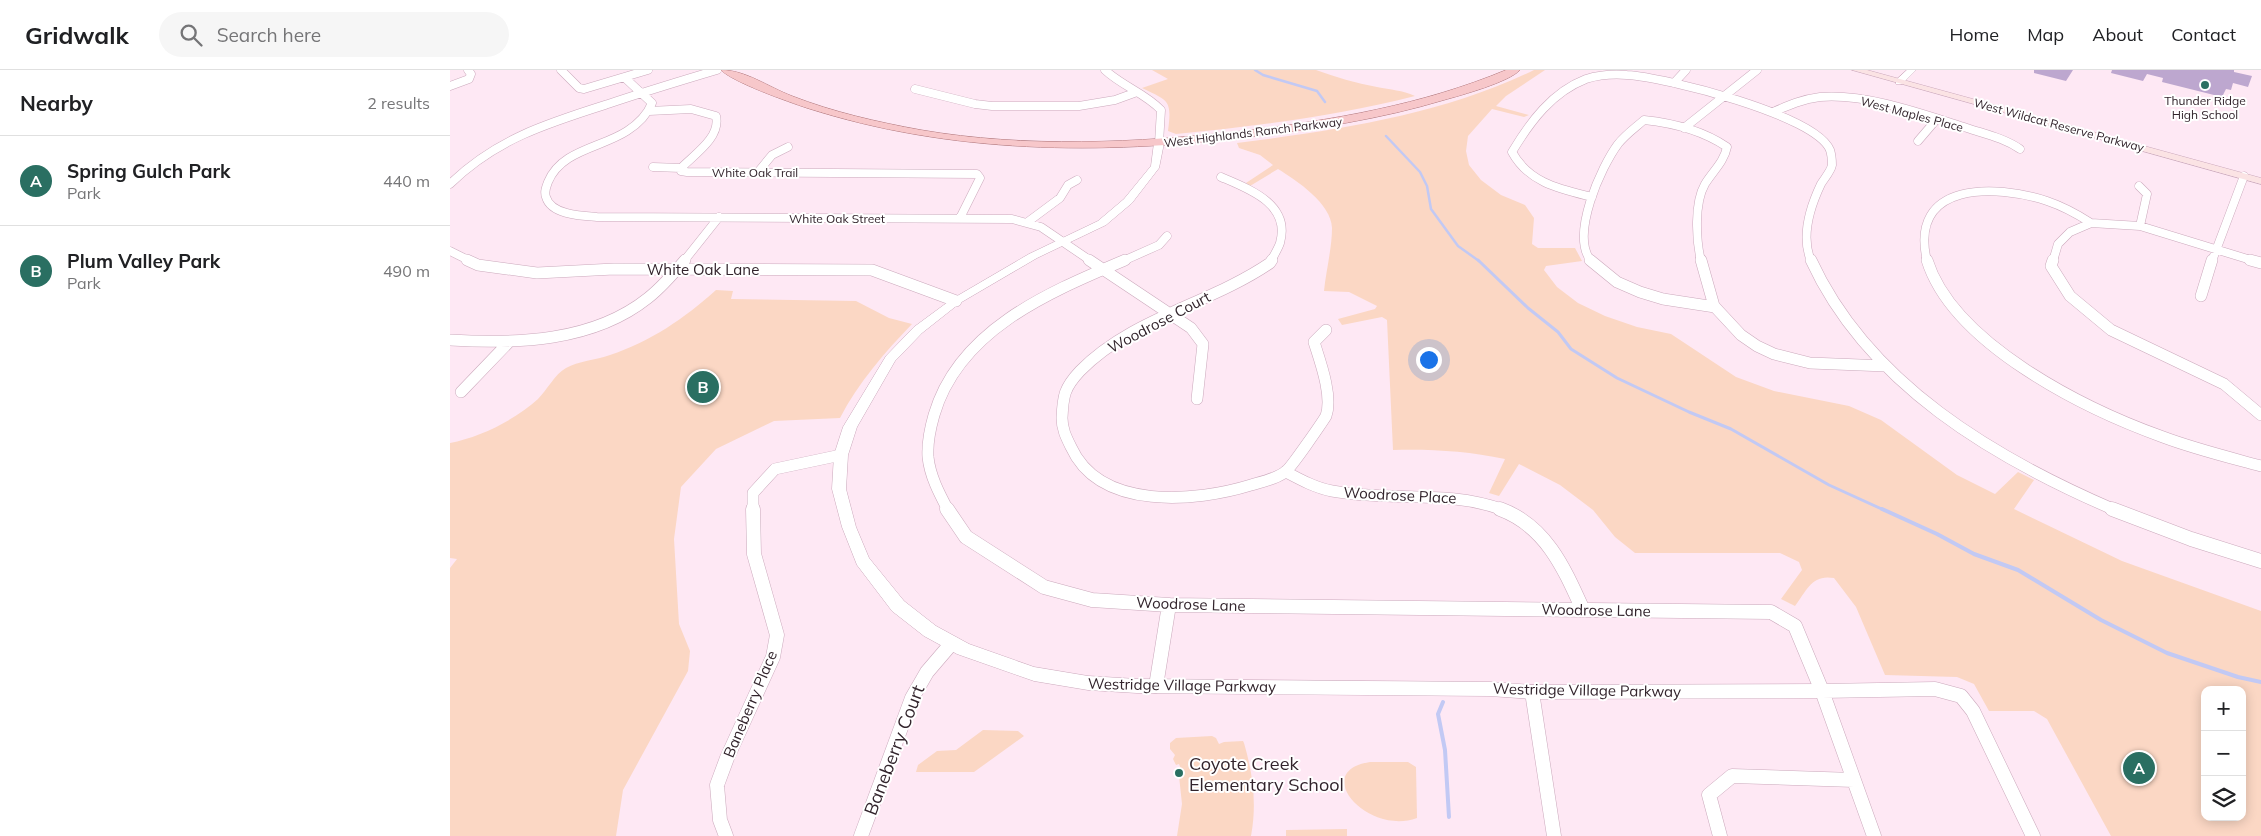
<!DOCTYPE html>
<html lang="en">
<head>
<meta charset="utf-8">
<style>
  body { margin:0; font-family:Mulish,sans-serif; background:#f6f6f6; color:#202124 }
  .controls { position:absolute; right:15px; bottom:15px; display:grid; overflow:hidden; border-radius:10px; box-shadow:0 2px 12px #0003 }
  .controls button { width:45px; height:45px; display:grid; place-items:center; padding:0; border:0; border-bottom:1px solid #e0e0e0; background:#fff; color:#202124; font:25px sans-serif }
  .you { position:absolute; left:978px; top:289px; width:18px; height:18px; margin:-12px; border:4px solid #fff; border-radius:50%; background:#1a73e8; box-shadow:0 0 0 8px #1a73e833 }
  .badge { display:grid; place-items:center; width:32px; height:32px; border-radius:50%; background:#2a6f62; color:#fff; font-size:16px; font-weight:700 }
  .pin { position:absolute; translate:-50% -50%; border:2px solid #fff; box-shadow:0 1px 5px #0006 }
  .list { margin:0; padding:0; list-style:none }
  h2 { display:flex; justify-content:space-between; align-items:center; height:65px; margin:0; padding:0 20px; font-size:21px }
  h2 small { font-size:16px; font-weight:400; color:#757577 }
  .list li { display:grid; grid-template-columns:32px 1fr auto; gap:15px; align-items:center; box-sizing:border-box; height:90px; padding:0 20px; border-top:1px solid #e0e0e0 }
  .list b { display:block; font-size:19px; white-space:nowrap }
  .list p { margin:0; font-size:16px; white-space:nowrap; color:#757577 }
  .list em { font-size:16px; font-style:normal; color:#757577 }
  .icon { flex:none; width:28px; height:28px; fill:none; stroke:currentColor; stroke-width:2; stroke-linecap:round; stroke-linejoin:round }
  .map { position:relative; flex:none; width:1811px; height:766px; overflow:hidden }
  header { display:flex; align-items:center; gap:30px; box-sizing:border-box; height:70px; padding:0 25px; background:#fff; border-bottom:1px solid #e0e0e0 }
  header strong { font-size:24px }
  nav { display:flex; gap:28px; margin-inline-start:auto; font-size:18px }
  .search { width:350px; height:45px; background:#f6f6f6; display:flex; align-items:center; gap:12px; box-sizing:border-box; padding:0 18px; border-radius:28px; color:#757577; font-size:19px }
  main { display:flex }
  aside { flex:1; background:#fff }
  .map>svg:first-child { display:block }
  .green { fill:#fbd7c4; fill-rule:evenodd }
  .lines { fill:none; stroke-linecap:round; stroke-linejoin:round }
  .stream-far2 { stroke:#c2c9f4; stroke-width:2.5 }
  .stream-far1 { stroke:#c2c9f4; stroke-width:3 }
  .stream { stroke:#c2c9f4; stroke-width:4 }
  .building { fill:#bda7cf }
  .minor-far2-casing { stroke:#cba9bc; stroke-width:9 }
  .minor-far1-casing { stroke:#cba9bc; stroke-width:12 }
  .minor-casing { stroke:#cba9bc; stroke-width:15 }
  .tertiary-casing { stroke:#cba9bc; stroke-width:1 }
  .secondary-casing { stroke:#cba9bc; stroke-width:1 }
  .primary-casing { stroke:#af767b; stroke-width:1 }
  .minor-far2 { stroke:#fff; stroke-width:8 }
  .minor-far1 { stroke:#fff; stroke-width:11 }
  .minor { stroke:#fff; stroke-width:14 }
  .tertiary { fill:#fff; fill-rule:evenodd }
  .secondary { fill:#fbe3e4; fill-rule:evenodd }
  .primary { fill:#f7c7ca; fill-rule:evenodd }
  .poi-dot { fill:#2a6f62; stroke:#fff; stroke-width:2 }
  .labels { text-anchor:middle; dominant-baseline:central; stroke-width:4; stroke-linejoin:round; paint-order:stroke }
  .far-poi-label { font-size:12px; fill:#32242c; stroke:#fff }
  .far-street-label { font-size:12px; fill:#32242c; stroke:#fff }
  .street-label { font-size:15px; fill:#32242c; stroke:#fff }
  .near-street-label { font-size:18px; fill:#32242c; stroke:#fff }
  .near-poi-label { font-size:18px; fill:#32242c; stroke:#fff; text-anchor:start }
</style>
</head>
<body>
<header>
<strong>Gridwalk</strong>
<div class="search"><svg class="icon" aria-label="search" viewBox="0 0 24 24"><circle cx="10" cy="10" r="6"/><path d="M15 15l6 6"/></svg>Search here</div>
<nav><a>Home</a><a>Map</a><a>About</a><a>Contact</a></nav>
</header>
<main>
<aside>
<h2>Nearby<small>2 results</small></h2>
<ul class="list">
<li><span class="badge">A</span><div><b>Spring Gulch Park</b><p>Park</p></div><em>440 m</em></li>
<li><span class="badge">B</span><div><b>Plum Valley Park</b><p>Park</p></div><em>490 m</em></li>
</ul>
</aside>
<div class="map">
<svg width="1811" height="766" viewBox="0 0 1811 766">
  <rect width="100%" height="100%" fill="#fee8f4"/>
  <!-- green -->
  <path class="green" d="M702 0H866C885 7 906 13 927 17 941 20 952 20 965 26 886 46 807 56 726 64L718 61C722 30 719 31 692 18L718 9Z
    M1084 0H1095L1056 26 1046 36 1079 45 1074 47 1042 39 1018 66 1016 81 1019 95 1031 110 1051 125 1075 135 1084 148 1082 174 1088 178H1125L1132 191 1096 196 1094 200 1107 217 1128 233 1155 246 1187 257 1221 264 1286 307 1324 321 1399 336 1431 350 1507 405 1545 424 1568 402 1584 410 1564 439 1672 491 1811 541V766H1661L1597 649 1584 641H1539L1524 614 1507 607 1435 605 1406 537 1384 508C1362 504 1357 520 1345 536L1331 529 1352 500 1349 492 1330 483H1185L1165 467 1143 440 1110 415 1069 394 1049 426 1039 423 1055 389C1017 381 981 379 943 380L937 250 932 247 892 255 888 249 925 239 927 236 899 222 874 221C876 201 882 178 882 158 881 133 847 111 828 99L800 116 796 113 823 95 810 85 789 78 787 73C888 60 992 45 1084 0ZM1755 620H1792V747H1755Z
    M266 220 283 221 281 229 406 231 439 248 462 254C435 282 408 313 390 348L324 351 266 379 231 417 224 469 229 554 240 581 238 601 173 720 166 766H0V498L7 489 0 488V373C30 367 65 350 88 329 97 320 105 304 116 298 128 291 146 290 160 285 200 272 235 248 266 220Z
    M533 660 568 661 574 666 524 702H466L468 695 487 681 506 680Z
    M762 666 766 668 769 674 774 672 793 671 794 673C803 704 807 734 801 766H727L732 734 729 706 733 704 729 694 726 695 723 689 725 685 720 679V673L726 668Z
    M920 692H958L966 697 967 748C917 766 860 701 920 692Z
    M897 759V766H836V760Z"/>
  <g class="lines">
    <!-- stream-far2 -->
    <path class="stream-far2" d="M805 0 813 5 867 21 875 32
      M936 66 970 102 977 116 981 139 1008 176 1029 191"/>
    <!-- stream-far1 -->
    <path class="stream-far1" d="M1028 190 1078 238 1108 262 1121 279 1167 308 1239 342 1281 359 1379 415 1434 440"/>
    <!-- stream -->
    <path class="stream" d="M1432 439 1487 464 1524 484 1568 500 1651 550 1717 583 1788 607 1811 612
      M993 632 988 644 995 680 999 747"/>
  </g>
  <!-- building -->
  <path class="building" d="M1584 0H1623L1616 11 1584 3Z
    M1662 0H1784V2L1802 6 1798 17 1783 13 1781 20 1776 19 1772 27 1712 12 1713 8 1697 4 1693 11 1661 3Z"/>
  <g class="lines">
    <defs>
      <path id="minor-far2" d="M111 0 129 18 134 19 198 0
        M655 0C672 16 695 23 711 40L709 73
        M175 8 202 33C197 45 188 54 177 61 151 78 111 80 98 112 96 117 94 122 96 127 101 145 132 146 147 147L562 149 591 157 641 191
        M1224 13 1236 0
        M0 16 19 9 21 4 18 0
        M465 19 525 34 542 36H629L665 30 687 22
        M199 41 241 39 266 46C271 67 245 84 231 98
        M1323 42C1339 35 1353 29 1370 27 1416 23 1473 44 1517 58 1535 64 1554 68 1570 79
        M1234 58 1307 0
        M1468 71 1486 50
        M203 97 231 98V101L237 102 527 104 530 108 510 148
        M308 102 322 85 338 77
        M771 107C799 119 841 134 830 173 828 179 824 185 821 191
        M0 114C46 69 98 53 158 34 194 22 230 11 267 0
        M1689 116 1697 124 1690 156
        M1142 127C1110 119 1079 113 1062 82 1080 52 1102 22 1136 9 1149 5 1164 4 1177 5 1214 7 1366 45 1380 80 1381 83 1382 91 1382 95 1381 101 1374 109 1371 114 1360 137 1351 167 1361 191
        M579 151 610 128 618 115 627 110
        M0 181 20 191
        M234 191 269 147
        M673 191 709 175 717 166
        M1141 191C1120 165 1151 97 1168 74 1176 64 1185 58 1194 50 1223 53 1252 60 1277 77 1274 92 1263 101 1255 114 1244 133 1246 170 1251 191
        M1477 191C1458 111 1546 114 1597 131 1612 136 1627 144 1641 153
        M1603 191 1608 174 1620 162 1641 153 1690 156 1804 191
        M1762 191 1794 106"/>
      <path id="minor-far1" d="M17 190 28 195 87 203 164 199 422 200 506 231
        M639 190 741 258 753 274 747 329
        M822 190 820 193C760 234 682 248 630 301 614 318 613 326 612 348 612 359 616 367 621 377 650 441 746 432 801 415 811 412 829 408 836 401 841 398 873 351 876 346 883 326 870 291 864 272L876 260
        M1140 190 1167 212 1190 222 1213 229 1265 237 1291 265 1307 276 1324 284 1360 293 1436 296
        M1251 190 1264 236
        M1361 190C1418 314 1544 388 1665 440
        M1477 190C1503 274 1635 339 1713 367 1745 379 1778 387 1811 396
        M1603 190 1601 196 1620 226 1661 260 1774 314 1811 345
        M1800 190 1811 193
        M1751 226 1762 190
        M0 270C66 274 143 272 198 228 212 217 224 203 235 190
        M11 322 59 272
        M836 402C851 410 866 418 882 421 941 432 995 419 1054 440
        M303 440V423L325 399 391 385
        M498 440C489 423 480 406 478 387 477 372 480 359 484 345 509 259 600 222 675 190"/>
      <path id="minor" d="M497 439 516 467 594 517 642 530 719 535 1321 542 1345 556 1372 621 1424 766
        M1050 439C1096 456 1114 498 1133 540
        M1662 439 1741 469 1811 491
        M706 616 719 535
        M1372 621 1485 619 1511 626 1523 641 1583 766
        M1082 622 1104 766
        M276 766 270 750 267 715 277 688 323 587 327 565 304 484 303 439
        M411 766 462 628 477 602 501 574
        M1270 766 1259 725 1282 706 1404 710"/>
      <path id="tertiary" d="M1457 0H1466L1452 14H1446V10Z
        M709 70 714 73 709 98 682 133 656 155 587 188 510 233 472 263 445 291 407 357 398 385 396 419 406 457 419 488 454 531 486 556 519 574 584 597 638 606 687 609 1040 612 1082 615 1372 614 1378 616 1381 621 1378 626 1372 628 1082 629 1040 626 687 623 638 620 584 611 507 584 474 566 442 541 407 495 392 457 382 419 384 385 393 357 436 286 464 257 502 229 579 184 648 151 674 129 701 96 704 73Z"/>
      <path id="secondary" d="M1402 0H1417L1811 108V114Z"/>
      <path id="primary" d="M271 0C296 0 318 17 342 26 383 42 427 52 471 60 576 78 687 73 793 61 883 50 972 35 1056 0H1070C1059 12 1012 25 994 30 931 49 865 59 799 67 651 85 501 84 357 38 339 32 282 12 271 0Z"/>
    </defs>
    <!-- minor-far2 casing -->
    <use href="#minor-far2" class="minor-far2-casing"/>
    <!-- minor-far1 casing -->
    <use href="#minor-far1" class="minor-far1-casing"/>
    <!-- minor casing -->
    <use href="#minor" class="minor-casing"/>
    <!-- tertiary casing -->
    <use href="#tertiary" class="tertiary-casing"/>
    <!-- secondary casing -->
    <use href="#secondary" class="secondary-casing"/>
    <!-- primary casing -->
    <use href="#primary" class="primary-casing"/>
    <!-- minor-far2 -->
    <use href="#minor-far2" class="minor-far2"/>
    <!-- minor-far1 -->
    <use href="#minor-far1" class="minor-far1"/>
    <!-- minor -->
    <use href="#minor" class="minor"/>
    <!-- tertiary -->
    <use href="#tertiary" class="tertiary"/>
    <!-- secondary -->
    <use href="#secondary" class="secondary"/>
    <!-- primary -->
    <use href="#primary" class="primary"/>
  </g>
  <!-- markers -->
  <g class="poi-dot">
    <circle cx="1755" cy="15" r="5"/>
    <circle cx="729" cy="703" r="5"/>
  </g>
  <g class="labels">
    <!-- far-poi labels -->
    <g class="far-poi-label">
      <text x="1755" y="30">Thunder Ridge<tspan x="1755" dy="14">High School</tspan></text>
    </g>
    <!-- far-street labels -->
    <g class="far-street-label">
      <text transform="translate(1462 44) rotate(15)">West Maples Place</text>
      <text transform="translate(1609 55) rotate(15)">West Wildcat Reserve Parkway</text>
      <text transform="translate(803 62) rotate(-7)">West Highlands Ranch Parkway</text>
      <text x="305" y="102">White Oak Trail</text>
      <text x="387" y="148">White Oak Street</text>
    </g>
    <!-- street labels -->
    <g class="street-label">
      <text x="253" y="199">White Oak Lane</text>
      <text transform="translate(709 252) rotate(-28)">Woodrose Court</text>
      <text transform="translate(950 425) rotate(3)">Woodrose Place</text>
      <text transform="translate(741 534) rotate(2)">Woodrose Lane</text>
      <text transform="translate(1146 540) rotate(1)">Woodrose Lane</text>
      <text transform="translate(732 615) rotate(1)">Westridge Village Parkway</text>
      <text transform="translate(1137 620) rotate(1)">Westridge Village Parkway</text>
      <text transform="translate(300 634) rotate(-67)">Baneberry Place</text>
    </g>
    <!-- near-street labels -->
    <g class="near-street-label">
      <text transform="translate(444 680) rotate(-69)">Baneberry Court</text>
    </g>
    <!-- near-poi labels -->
    <g class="near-poi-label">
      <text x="739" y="693">Coyote Creek<tspan x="739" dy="21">Elementary School</tspan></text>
    </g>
  </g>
</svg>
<div class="controls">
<button>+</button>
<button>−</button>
<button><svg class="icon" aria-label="layers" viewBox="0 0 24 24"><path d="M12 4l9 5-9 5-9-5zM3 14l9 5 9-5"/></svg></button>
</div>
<div class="you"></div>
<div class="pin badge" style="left:1689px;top:698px">A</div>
<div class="pin badge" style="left:253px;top:317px">B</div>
</div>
</main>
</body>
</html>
